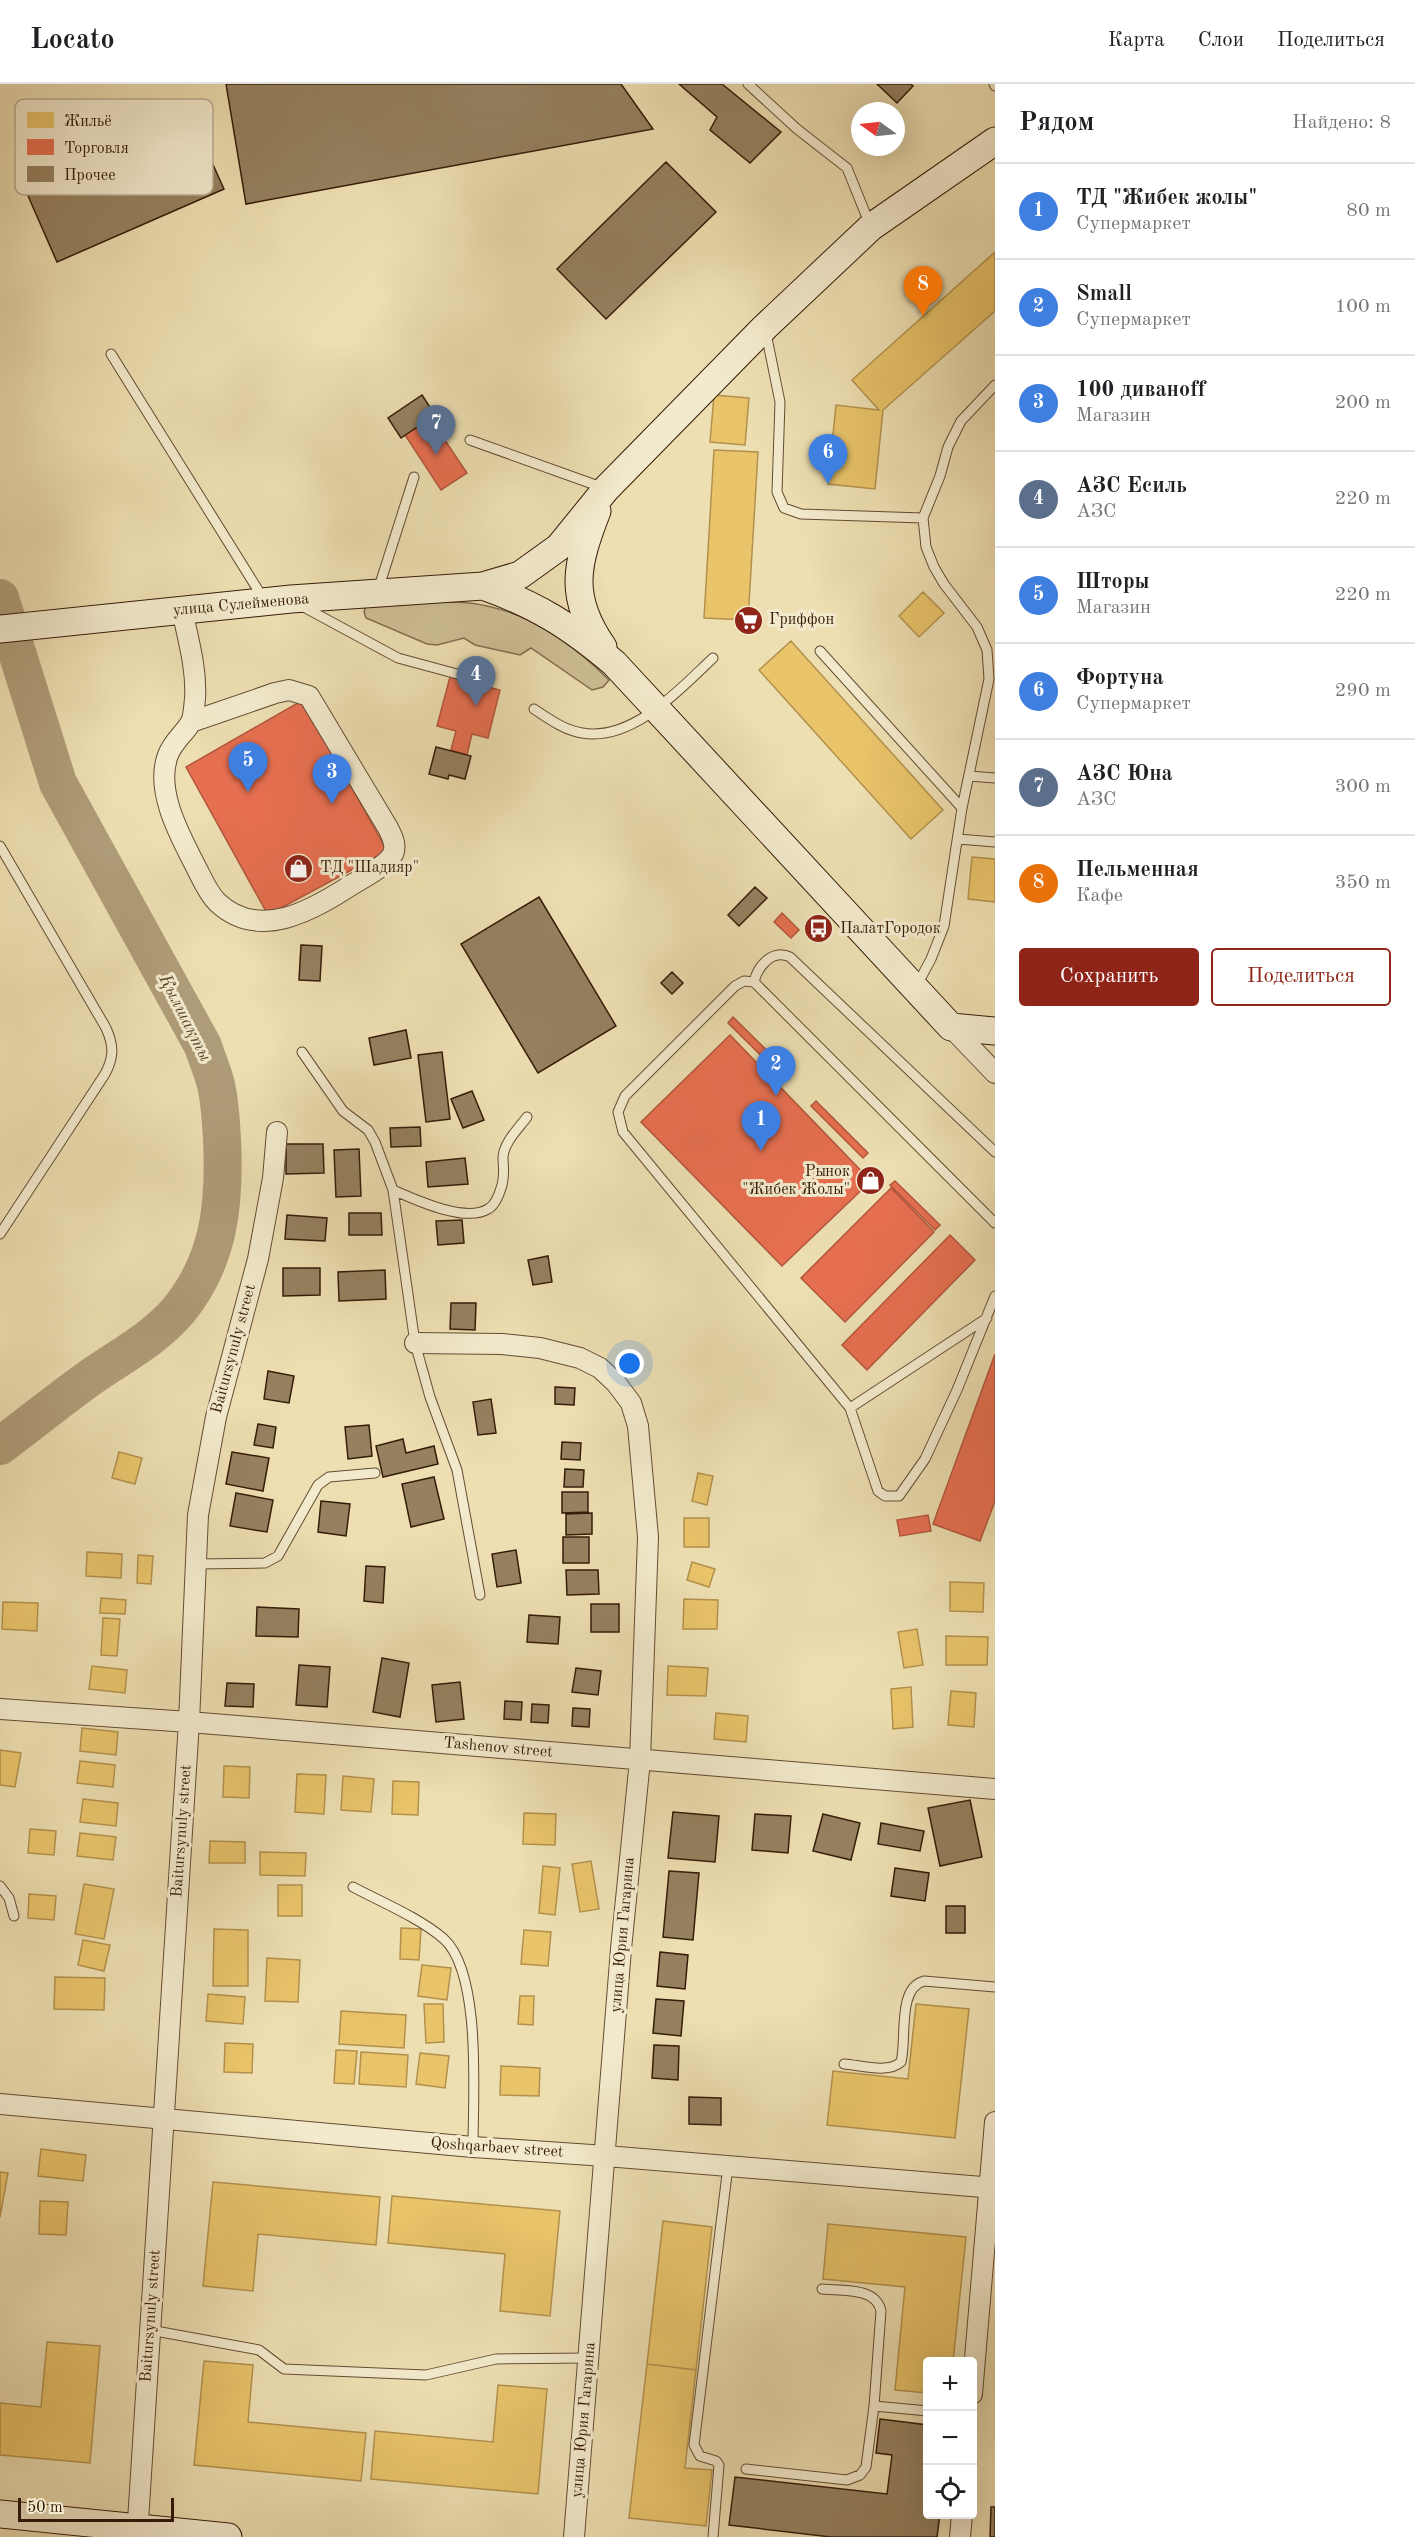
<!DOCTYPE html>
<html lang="ru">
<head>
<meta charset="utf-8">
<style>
  body { margin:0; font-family:"Old Standard TT",serif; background:#f6f6f6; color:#202124 }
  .controls { position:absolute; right:18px; bottom:18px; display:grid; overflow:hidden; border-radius:6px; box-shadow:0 6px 24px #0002 }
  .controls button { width:54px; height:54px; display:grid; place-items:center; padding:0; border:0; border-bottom:2px solid #e0e0e0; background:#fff; color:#202124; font:30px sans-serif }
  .compass { position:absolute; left:851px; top:18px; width:54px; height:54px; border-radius:50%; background:#fff; box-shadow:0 6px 24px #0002; rotate:285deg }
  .scale { position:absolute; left:18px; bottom:15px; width:156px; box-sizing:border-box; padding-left:6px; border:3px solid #361b08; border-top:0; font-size:16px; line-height:21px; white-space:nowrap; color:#361b08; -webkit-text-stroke:4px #f3eacd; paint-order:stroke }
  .you { position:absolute; left:630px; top:1280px; width:21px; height:21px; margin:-15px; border:4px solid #fff; border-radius:50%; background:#1a73e8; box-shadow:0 0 0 9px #1a73e833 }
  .badge { display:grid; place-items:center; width:39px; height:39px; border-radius:50%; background:#8f2418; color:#fff; font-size:20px; font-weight:700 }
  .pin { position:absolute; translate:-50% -50px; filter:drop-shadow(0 2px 3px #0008) }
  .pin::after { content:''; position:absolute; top:32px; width:21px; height:18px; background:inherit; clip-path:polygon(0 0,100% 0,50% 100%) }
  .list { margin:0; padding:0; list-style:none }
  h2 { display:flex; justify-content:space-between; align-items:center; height:78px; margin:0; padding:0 24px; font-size:26px }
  h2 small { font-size:20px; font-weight:400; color:#757577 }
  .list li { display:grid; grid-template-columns:39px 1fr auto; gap:18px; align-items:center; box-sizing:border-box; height:96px; padding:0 24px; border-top:2px solid #e0e0e0 }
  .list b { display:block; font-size:22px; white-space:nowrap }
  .list p { margin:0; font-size:20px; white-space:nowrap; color:#757577 }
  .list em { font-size:20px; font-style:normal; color:#757577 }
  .actions { display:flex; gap:12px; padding:18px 24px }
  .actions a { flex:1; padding:14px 0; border:2px solid #8f2418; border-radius:6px; text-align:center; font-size:21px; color:#8f2418 }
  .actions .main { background:#8f2418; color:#fff }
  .icon { flex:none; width:33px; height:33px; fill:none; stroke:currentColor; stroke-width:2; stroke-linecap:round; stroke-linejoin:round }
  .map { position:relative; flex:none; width:995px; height:2453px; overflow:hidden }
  header { display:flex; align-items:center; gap:36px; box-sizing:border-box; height:84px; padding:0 30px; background:#fff; border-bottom:2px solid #e0e0e0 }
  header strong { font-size:28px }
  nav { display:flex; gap:33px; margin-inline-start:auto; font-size:21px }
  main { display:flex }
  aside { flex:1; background:#fff }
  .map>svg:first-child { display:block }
  .green { fill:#cebe95; stroke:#826c4e; stroke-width:1.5 }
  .homes { fill:#e9c46a; stroke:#b3914d; stroke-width:1.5 }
  .shops { fill:#e76f51; stroke:#b2563b; stroke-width:1.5 }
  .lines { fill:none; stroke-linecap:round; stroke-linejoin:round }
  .river { stroke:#af9c78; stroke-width:38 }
  .building { fill:#958160; stroke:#361b08; stroke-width:1.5 }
  .lane-casing { stroke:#644c32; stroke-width:11 }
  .street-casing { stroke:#644c32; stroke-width:22 }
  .secondary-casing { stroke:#361b08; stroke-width:29 }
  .lane { stroke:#f3eacd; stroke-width:9 }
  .street { stroke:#f3eacd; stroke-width:20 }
  .secondary { stroke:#f3eacd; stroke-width:27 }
  .labels { text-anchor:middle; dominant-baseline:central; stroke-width:6; stroke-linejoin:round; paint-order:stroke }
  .street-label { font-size:16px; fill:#361b08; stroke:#f3eacd }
  .poi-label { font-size:16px; fill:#361b08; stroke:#f3eacd; text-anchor:start }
  .water-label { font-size:18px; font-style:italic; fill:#60482f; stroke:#f3eacd }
  .key { fill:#f3eacd; stroke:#baac92; stroke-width:1.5 }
  .key-label { font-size:16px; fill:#361b08 }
</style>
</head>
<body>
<header>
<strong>Locato</strong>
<nav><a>Карта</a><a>Слои</a><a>Поделиться</a></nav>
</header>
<main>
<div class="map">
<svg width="995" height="2453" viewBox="0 0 995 2453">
  <rect width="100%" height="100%" fill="#eddfb2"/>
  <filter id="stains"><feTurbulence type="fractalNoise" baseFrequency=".00333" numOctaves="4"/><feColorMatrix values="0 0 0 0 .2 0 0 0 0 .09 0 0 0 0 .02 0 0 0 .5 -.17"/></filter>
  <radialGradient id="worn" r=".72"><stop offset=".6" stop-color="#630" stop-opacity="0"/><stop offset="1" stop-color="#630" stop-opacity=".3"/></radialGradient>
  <!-- green -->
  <path class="green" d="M418 518C441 518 465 517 487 522 535 532 575 562 609 596L603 603 592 606 531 564 520 571 475 561 464 554 437 561 427 560 366 534 364 528 366 521Z"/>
  <!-- homes -->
  <path class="homes" d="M995 168V227L883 326 875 405 828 400 836 321 879 326 852 296Z
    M714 311 749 314 745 361 710 358Z
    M714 366 758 368 748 536 704 534Z
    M923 508 944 529 919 553 899 532Z
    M791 557 943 726 911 755 759 586Z
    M972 773 995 775V818L968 815Z
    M119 1368 142 1374 135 1400 112 1394Z
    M698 1389 713 1392 707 1421 692 1417Z
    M684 1434H709V1463H684Z
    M87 1468 122 1470 121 1494 86 1492Z
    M138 1471 153 1472 151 1500 137 1499Z
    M692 1478 715 1485 709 1503 687 1496Z
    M950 1498 984 1499 983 1528 950 1527Z
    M101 1514 126 1516 125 1530 100 1529Z
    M684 1515 718 1516 717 1545H683Z
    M3 1518 38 1519 37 1547 2 1545Z
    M103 1534 120 1535 117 1572 101 1571Z
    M917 1545 923 1581 904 1584 898 1548Z
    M946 1552 988 1553 987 1581H946Z
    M92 1582 127 1586 125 1609 89 1605Z
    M668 1582 708 1584 706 1612 667 1611Z
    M911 1603 913 1643 893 1645 891 1605Z
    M951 1607 976 1609 974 1643 948 1641Z
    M716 1629 748 1632 746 1658 714 1655Z
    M82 1644 118 1648 116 1671 80 1667Z
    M0 1666 21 1669 15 1703 0 1701Z
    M80 1677 115 1681 113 1703 77 1699Z
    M224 1682 250 1683 249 1714 223 1713Z
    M297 1690 326 1691 324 1730 295 1728Z
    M343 1692 374 1695 371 1728 341 1726Z
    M393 1697 419 1698 418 1731 392 1730Z
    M83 1715 118 1719 116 1742 80 1738Z
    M524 1729 556 1730 555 1761 523 1760Z
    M30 1745 56 1747 54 1771 28 1769Z
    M80 1749 116 1753 113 1776 77 1772Z
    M210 1757 245 1758V1779H209Z
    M260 1768 306 1769 305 1792 260 1791Z
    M591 1777 599 1825 580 1828 572 1780Z
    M543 1782 560 1784 555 1831 539 1829Z
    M84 1800 114 1805 104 1855 75 1850Z
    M278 1801H302V1832H278Z
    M29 1810 56 1812 54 1836 28 1834Z
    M401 1844 421 1845 419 1876 400 1875Z
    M214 1845 248 1846V1902H213Z
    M524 1846 551 1848 548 1882 521 1880Z
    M83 1856 110 1861 104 1887 78 1881Z
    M267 1874 300 1876 298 1918 265 1917Z
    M422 1881 451 1884 447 1916 418 1912Z
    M55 1893 105 1894 104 1926 54 1925Z
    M208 1910 245 1913 243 1940 206 1937Z
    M520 1912H534L533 1941 518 1940Z
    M424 1920H443L444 1958 426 1959Z
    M916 1920 969 1925 955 2054 827 2041 833 1987 908 1995Z
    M341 1927 406 1931 404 1964 339 1960Z
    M225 1959 253 1960 252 1989 224 1988Z
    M336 1966 357 1967 354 2000 334 1999Z
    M361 1968 408 1971 406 2003 359 2000Z
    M420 1969 449 1972 445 2004 416 2000Z
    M501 1982 540 1984 539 2012 500 2011Z
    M41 2065 86 2071 83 2097 38 2092Z
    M0 2088 8 2089 0 2133Z
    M213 2098 380 2113 376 2161 258 2150 253 2207 203 2202Z
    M392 2112 560 2127 550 2232 500 2227 505 2170 388 2159Z
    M40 2117 68 2118 66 2151 39 2150Z
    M663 2137 712 2143 696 2286 647 2280Z
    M828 2140 966 2153 953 2278H928V2309L895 2306 905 2203 823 2195Z
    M47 2258 100 2262 90 2379 0 2371V2319L41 2323Z
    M204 2277 253 2281 248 2338 366 2349 361 2397 194 2381Z
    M647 2280 696 2286 685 2384 712 2386 706 2442 629 2434Z
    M498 2301 547 2305 538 2410 371 2395 375 2347 493 2358Z"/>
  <!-- shops -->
  <path class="shops" d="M430 334 467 389 441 406 405 351Z
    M450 593 500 606 488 654 472 650 467 671 451 666 456 647 437 642Z
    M303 616 387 767 268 831 186 683Z
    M782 829 799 846 791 854 774 838Z
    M733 933 788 987 783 993 728 939Z
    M730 951 871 1097 782 1182 641 1038Z
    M816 1017 868 1069 863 1074 811 1022Z
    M895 1097 940 1141 935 1146 890 1101Z
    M891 1104 934 1148 845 1238 801 1194Z
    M950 1151 975 1176 867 1286 842 1261Z
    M995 1270V1417L980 1457 933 1440Z
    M928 1431 931 1447 900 1452 897 1436Z"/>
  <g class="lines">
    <!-- river -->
    <path class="river" d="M0 514 58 699 203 962C207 975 213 988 216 1001 220 1018 221 1038 222 1055 225 1119 220 1176 178 1227 154 1255 121 1272 91 1293 60 1315 31 1339 0 1362"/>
  </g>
  <!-- building -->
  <path class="building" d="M226 0H621L653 45 246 120Z
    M679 0H722L781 48 750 79 710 46 717 33Z
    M877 0H911L913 2 897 19Z
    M184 16 224 105 57 178 18 89Z
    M666 78 716 128 606 235 557 185Z
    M422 311 435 331 401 354 388 334Z
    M436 663 471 672 465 695 449 691 448 695 429 690Z
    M755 803 767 814 739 842 728 831Z
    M539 813 616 942 538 989 461 860Z
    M301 861 322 862 320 897 299 896Z
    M672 888 683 899 672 910 661 899Z
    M406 946 411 974 374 981 369 954Z
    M442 968 450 1035 426 1038 418 971Z
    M472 1007 484 1036 463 1044 451 1015Z
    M420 1043 421 1062 391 1063 390 1044Z
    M286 1060H323L324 1089 286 1090Z
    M359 1065 361 1112 336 1113 334 1066Z
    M465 1074 468 1100 428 1103 426 1078Z
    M349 1129H381L382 1151H349Z
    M287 1131 327 1134 325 1157 285 1155Z
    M462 1136 464 1159 438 1161 436 1137Z
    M548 1172 552 1198 533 1201 528 1176Z
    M283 1184H320V1211L283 1212Z
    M385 1186 386 1215 339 1217 338 1188Z
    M451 1219H476L475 1246 450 1245Z
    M268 1287 294 1292 289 1319 264 1315Z
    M555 1303 575 1304 574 1321 555 1320Z
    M491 1315 496 1349 478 1351 473 1318Z
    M258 1340 276 1343 273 1364 254 1361Z
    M369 1341 372 1372 348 1375 345 1343Z
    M403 1355 406 1369 434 1362 438 1380 383 1393 376 1362Z
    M562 1358 581 1359 580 1376 561 1375Z
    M232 1368 269 1374 263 1407 226 1400Z
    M565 1385 584 1386 583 1403H564Z
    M434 1393 444 1435 411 1443 402 1400Z
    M562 1408H588V1428L562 1429Z
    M236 1409 273 1416 267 1448 230 1442Z
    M321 1417 350 1420 346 1452 318 1448Z
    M592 1429V1450L566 1451V1430Z
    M563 1453H589V1479H563Z
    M516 1466 521 1499 497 1503 492 1470Z
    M366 1482 385 1483 383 1519 364 1517Z
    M566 1486H598L599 1510 567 1511Z
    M591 1520H619V1548H591Z
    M257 1523 299 1525 298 1553 256 1552Z
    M529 1531 560 1533 558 1560 527 1558Z
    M382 1574 409 1579 400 1633 373 1628Z
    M299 1581 330 1583 327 1623 296 1621Z
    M576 1584 601 1587 598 1611 572 1608Z
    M460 1598 464 1635 436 1638 432 1601Z
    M227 1599 254 1600 253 1623 225 1622Z
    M505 1617 522 1618 521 1636 504 1635Z
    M532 1620 549 1621 548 1639 531 1638Z
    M573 1624 590 1625 589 1643 572 1642Z
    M970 1716 982 1773 940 1782 928 1724Z
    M673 1728 719 1732 715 1778 668 1774Z
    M755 1730 791 1732 788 1769 752 1766Z
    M823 1730 860 1739 851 1776 813 1767Z
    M881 1739 924 1747 920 1767 878 1760Z
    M895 1784 929 1789 925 1817 891 1812Z
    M669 1787 699 1789 693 1856 663 1853Z
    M946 1822H965V1849H946Z
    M660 1868 688 1871 685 1905 657 1902Z
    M656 1915 684 1917 681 1952 653 1949Z
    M654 1961 679 1962 678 1996 652 1994Z
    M689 2013 721 2014V2041L689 2040Z
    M880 2335 928 2341V2430H940L937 2453H831L729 2441 735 2393 887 2410 892 2371 876 2369Z
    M991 2423H995V2453H990Z"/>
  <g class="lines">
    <defs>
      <path id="lane" d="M748 0 797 45 847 84 870 141
        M994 0 995 2
        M766 249 780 318 777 408 784 424 801 430 923 434
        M111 270 263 514
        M470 356 604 404
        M378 506 414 393
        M300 521 398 574 457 590
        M820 567 962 724 944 842 931 875 917 901
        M534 625C549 635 564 646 582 649 633 658 681 604 713 574
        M969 692 995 694
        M962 724 989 595 987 566 977 543 944 500 934 483 926 463 923 434 940 392 948 363 961 337 995 301
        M958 755 995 758
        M0 762 106 944C114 962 114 973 105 990L0 1150
        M754 898C758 881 773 865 790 873L995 1068
        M302 968 343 1027 368 1046 375 1058 393 1106 415 1259 430 1313 457 1386 480 1511
        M393 1106C416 1116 465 1139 488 1125 496 1121 500 1108 502 1101 505 1090 503 1083 503 1073 504 1058 519 1044 527 1033
        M995 1139 754 898 744 897 735 902 625 1012 618 1028 623 1048 850 1324 878 1407 885 1412H899L925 1375 957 1306 995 1212
        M850 1324 987 1234
        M196 1480 265 1479 278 1472 318 1401 329 1393 375 1389
        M0 1802 9 1814 14 1832
        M353 1803C381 1818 420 1834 444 1855 482 1890 473 2014 473 2063
        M844 1980C860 1981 888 1990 901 1978 907 1955 897 1904 924 1897L995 1903
        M822 2205C842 2207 876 2203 881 2227L874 2322 928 2327
        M150 2246 259 2266 284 2285 426 2291 496 2275 589 2274
        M746 2385 847 2396 860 2391 866 2383 874 2322
        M713 2453 719 2381 716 2377 700 2372 694 2361 728 2082"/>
      <path id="street" d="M182 526C188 555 197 585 195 615 194 622 194 632 191 638 186 648 173 657 168 671 154 708 182 755 198 787 203 797 209 810 217 818 259 858 313 826 353 800 365 793 386 782 393 770 397 761 392 752 388 744L309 612 289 606 275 609 191 638
        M951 943 995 989
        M415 1259 502 1260 540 1264 580 1274 600 1284 616 1299 631 1319 638 1342 648 1453 640 1676 621 1865 574 2453
        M0 1625 189 1638 995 1705
        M0 2020 473 2063 606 2072 995 2104
        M972 2310 995 2038
        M137 2453 189 1638 198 1431 216 1333 258 1175 273 1094 277 1048
        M960 2453 962 2430"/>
      <path id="secondary" d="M597 427C576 481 568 513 603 563
        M483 502C537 521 570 542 614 579L951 943 995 947
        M0 545 291 515 483 502 520 491 559 463 606 405 765 243 871 143 995 57
        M0 2430 228 2453"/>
    </defs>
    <!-- lane casing -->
    <use href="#lane" class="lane-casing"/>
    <!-- street casing -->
    <use href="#street" class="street-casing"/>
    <!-- secondary casing -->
    <use href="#secondary" class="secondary-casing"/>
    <!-- lane -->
    <use href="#lane" class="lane"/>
    <!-- street -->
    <use href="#street" class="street"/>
    <!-- secondary -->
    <use href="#secondary" class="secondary"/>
  </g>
  <!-- icons -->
  <defs>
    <symbol id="supermarket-disc" viewBox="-11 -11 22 22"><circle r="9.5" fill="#8f2418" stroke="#f3eacd"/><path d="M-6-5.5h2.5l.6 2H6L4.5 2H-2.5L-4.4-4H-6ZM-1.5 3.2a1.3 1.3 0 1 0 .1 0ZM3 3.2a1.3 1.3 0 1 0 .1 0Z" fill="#fff"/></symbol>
    <symbol id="shop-disc" viewBox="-11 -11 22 22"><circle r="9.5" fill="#8f2418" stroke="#f3eacd"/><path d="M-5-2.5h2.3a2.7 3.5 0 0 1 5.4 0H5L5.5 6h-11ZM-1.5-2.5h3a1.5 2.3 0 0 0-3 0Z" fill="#fff"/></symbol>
    <symbol id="bus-disc" viewBox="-11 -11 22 22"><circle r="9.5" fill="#8f2418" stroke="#f3eacd"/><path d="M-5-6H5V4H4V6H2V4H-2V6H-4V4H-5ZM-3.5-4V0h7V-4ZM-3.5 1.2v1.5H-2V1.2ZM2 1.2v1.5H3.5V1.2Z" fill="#fff"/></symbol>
  </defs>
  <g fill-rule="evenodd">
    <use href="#supermarket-disc" x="732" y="520" width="33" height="33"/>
    <use href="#shop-disc" x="282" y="768" width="33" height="33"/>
    <use href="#bus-disc" x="802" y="828" width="33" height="33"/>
    <use href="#shop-disc" x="854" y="1080" width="33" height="33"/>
  </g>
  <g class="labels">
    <!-- street labels -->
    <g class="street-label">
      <text transform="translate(241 521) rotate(-5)">улица Сулейменова</text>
      <text transform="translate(234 1265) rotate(-75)">Baitursynuly street</text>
      <text transform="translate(498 1664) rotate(5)">Tashenov street</text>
      <text transform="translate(182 1747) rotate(-86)">Baitursynuly street</text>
      <text transform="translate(623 1851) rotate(-85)">улица Юрия Гагарина</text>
      <text transform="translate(497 2064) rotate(4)">Qoshqarbaev street</text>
      <text transform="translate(151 2232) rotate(-86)">Baitursynuly street</text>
      <text transform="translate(584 2336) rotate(-85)">улица Юрия Гагарина</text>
    </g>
    <!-- poi labels -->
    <g class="poi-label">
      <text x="769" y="536">Гриффон</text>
      <text x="320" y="784">ТД "Шадияр"</text>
      <text x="840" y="845">ПалатГородок</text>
      <text x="850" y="1088" text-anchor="end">Рынок<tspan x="850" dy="18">"Жибек Жолы"</tspan></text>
    </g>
    <!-- water labels -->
    <g class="water-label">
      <text transform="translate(185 934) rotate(63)">Қылшақты</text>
    </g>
  </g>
  <!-- legend -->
  <rect x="15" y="15" width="198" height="96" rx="9" class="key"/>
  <rect x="27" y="28" width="27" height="16" fill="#e9c46a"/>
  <rect x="27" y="55" width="27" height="16" fill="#e76f51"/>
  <rect x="27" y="82" width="27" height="16" fill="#958160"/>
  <g class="key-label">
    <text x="64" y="42">Жильё</text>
    <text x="64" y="69">Торговля</text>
    <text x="64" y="96">Прочее</text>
  </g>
  <rect width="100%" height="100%" filter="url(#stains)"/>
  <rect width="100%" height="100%" fill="url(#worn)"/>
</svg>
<div class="controls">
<button>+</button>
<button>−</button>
<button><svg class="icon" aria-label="locate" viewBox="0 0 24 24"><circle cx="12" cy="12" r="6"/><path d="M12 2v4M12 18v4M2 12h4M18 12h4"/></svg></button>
</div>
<svg class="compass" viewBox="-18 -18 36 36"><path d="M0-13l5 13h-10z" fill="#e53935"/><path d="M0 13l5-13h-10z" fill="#757577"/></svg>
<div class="scale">50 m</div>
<div class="you"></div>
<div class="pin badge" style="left:761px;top:1067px;background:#3f7fe0">1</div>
<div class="pin badge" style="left:776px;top:1012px;background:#3f7fe0">2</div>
<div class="pin badge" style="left:332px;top:720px;background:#3f7fe0">3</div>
<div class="pin badge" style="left:476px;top:622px;background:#5c6f8a">4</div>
<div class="pin badge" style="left:248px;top:708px;background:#3f7fe0">5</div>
<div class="pin badge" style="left:828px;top:400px;background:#3f7fe0">6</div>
<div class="pin badge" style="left:436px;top:371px;background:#5c6f8a">7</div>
<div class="pin badge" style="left:923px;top:232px;background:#e8710a">8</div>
</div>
<aside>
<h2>Рядом<small>Найдено: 8</small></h2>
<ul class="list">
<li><span class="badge" style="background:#3f7fe0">1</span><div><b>ТД &quot;Жибек жолы&quot;</b><p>Супермаркет</p></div><em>80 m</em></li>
<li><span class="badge" style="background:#3f7fe0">2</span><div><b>Small</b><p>Супермаркет</p></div><em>100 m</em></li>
<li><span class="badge" style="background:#3f7fe0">3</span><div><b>100 диваноff</b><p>Магазин</p></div><em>200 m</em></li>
<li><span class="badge" style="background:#5c6f8a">4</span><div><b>АЗС Есиль</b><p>АЗС</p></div><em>220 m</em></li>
<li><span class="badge" style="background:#3f7fe0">5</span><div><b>Шторы</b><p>Магазин</p></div><em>220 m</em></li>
<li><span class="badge" style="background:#3f7fe0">6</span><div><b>Фортуна</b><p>Супермаркет</p></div><em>290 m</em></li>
<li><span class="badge" style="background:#5c6f8a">7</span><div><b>АЗС Юна</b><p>АЗС</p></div><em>300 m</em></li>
<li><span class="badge" style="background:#e8710a">8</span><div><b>Пельменная</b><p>Кафе</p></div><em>350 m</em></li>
</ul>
<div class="actions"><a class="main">Сохранить</a><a>Поделиться</a></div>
</aside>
</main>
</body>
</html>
